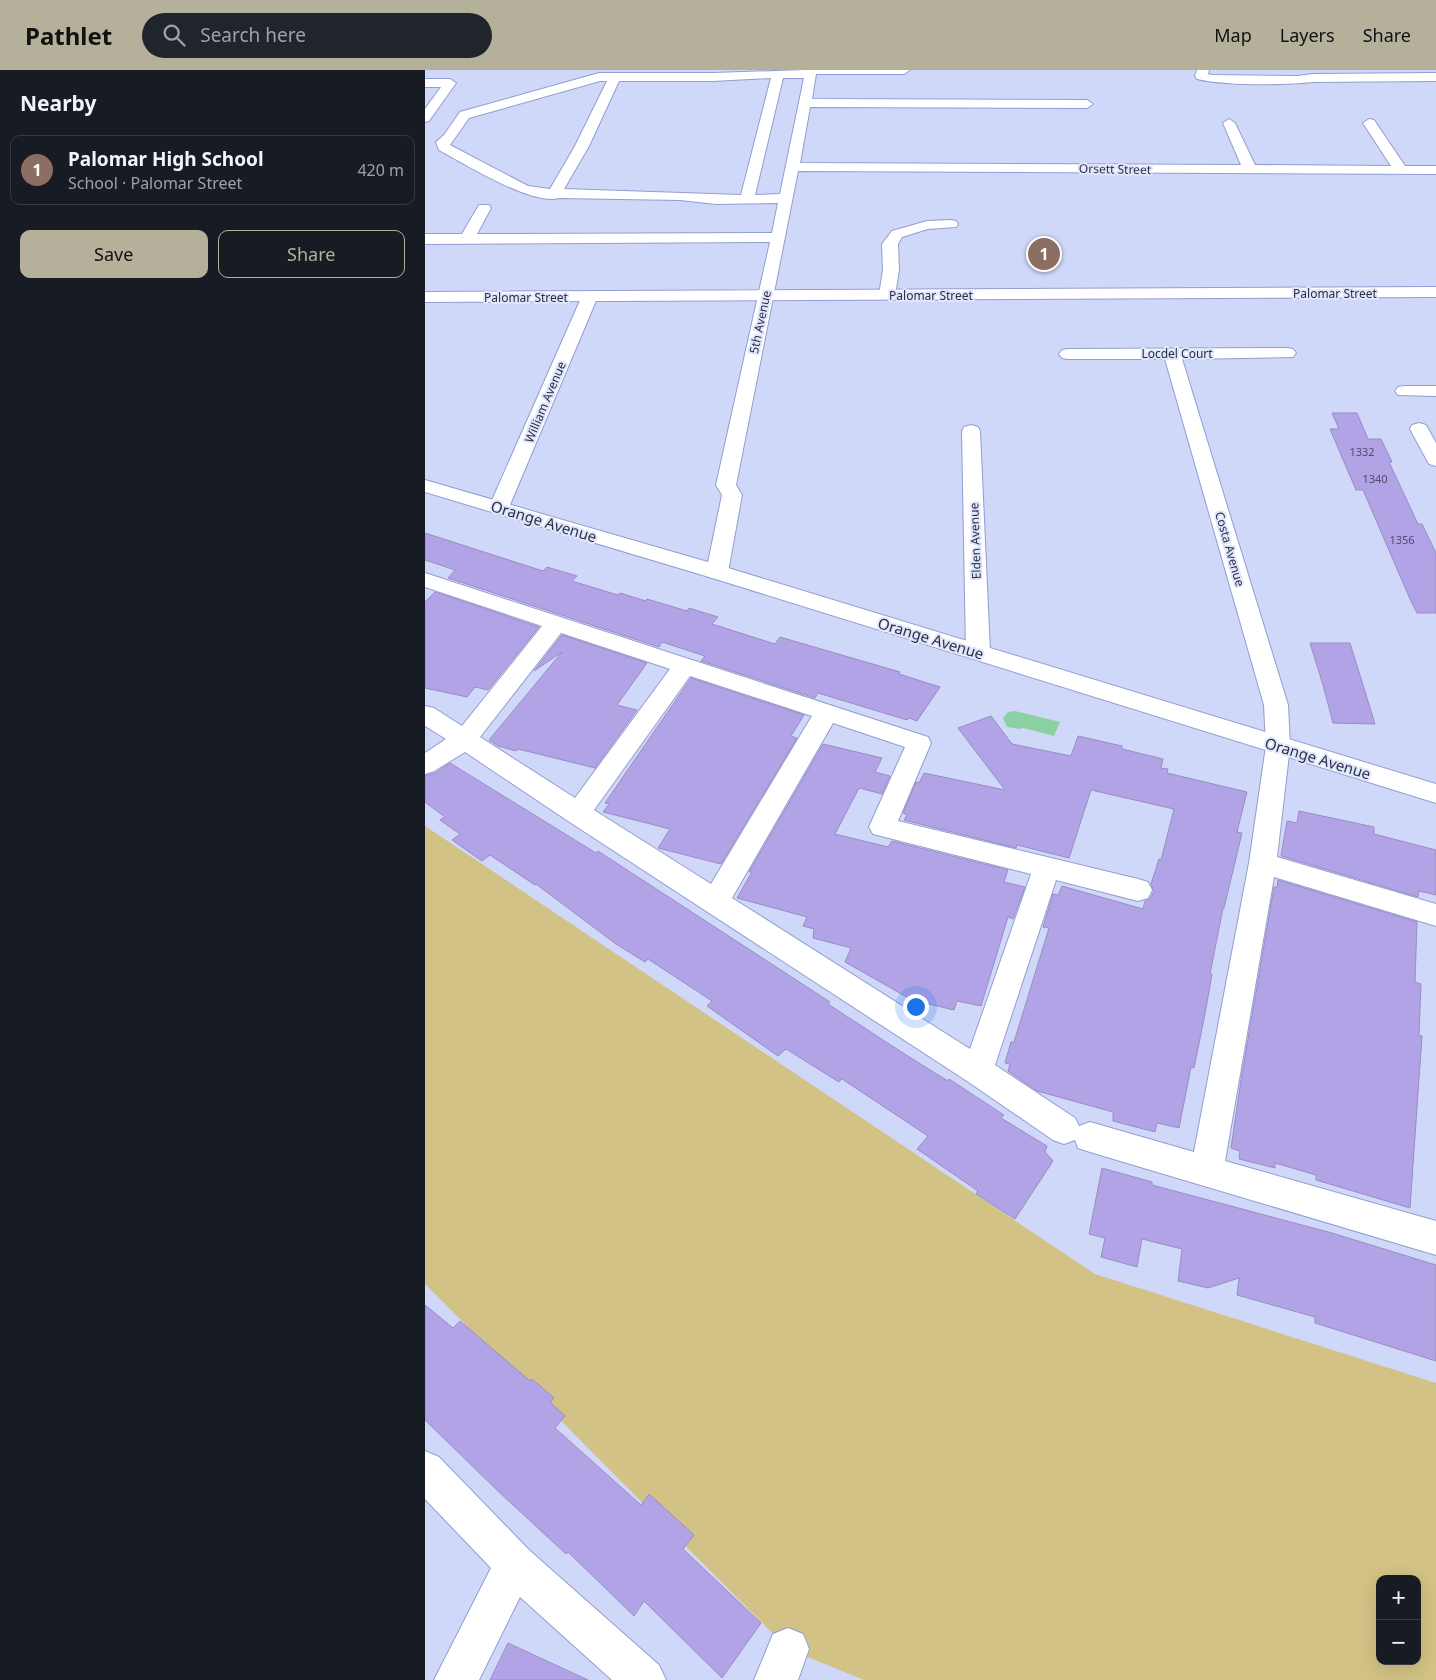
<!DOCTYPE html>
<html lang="en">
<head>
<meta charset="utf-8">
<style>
  body { margin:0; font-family:"Noto Sans",sans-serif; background:#20242c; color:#f1f3f6 }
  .controls { position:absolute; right:15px; bottom:15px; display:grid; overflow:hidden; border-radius:10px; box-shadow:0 5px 20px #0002 }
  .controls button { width:45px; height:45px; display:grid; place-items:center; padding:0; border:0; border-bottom:1px solid #363941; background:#171b24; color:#f1f3f6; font:25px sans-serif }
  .you { position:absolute; left:490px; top:936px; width:18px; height:18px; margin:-12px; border:4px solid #fff; border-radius:50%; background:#1a73e8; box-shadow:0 0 0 8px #1a73e833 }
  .badge { display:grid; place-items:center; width:32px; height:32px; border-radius:50%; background:#b4b09a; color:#fff; font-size:16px; font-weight:700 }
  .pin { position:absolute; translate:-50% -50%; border:2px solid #fff; box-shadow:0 1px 5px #0006 }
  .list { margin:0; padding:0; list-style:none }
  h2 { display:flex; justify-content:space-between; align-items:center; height:65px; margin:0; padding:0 20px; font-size:21px }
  h2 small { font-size:16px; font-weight:400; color:#9ea1a6 }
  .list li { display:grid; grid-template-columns:32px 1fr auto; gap:15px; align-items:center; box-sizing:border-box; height:70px; margin:0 10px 10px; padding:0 10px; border:1px solid #363941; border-radius:10px }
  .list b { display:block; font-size:19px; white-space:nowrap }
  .list p { margin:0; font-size:16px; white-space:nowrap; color:#9ea1a6 }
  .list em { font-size:16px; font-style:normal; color:#9ea1a6 }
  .actions { display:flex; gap:10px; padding:15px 20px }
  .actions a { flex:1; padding:11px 0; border:1px solid #b4b09a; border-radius:10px; text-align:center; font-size:18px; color:#b4b09a }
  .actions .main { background:#b4b09a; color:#111 }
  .icon { flex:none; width:28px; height:28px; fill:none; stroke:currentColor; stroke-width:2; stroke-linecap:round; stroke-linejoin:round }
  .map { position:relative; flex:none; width:1011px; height:1610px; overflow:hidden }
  header { display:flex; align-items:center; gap:30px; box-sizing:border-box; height:70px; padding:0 25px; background:#b4b09a; color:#111 }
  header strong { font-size:24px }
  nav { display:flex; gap:28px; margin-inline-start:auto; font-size:18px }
  .search { width:350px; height:45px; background:#20242c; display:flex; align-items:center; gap:12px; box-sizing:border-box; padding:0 18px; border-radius:28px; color:#9ea1a6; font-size:19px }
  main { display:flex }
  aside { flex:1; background:#171b24 }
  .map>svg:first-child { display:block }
  .green { fill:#d3c285; fill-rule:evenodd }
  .water { fill:#8cd1a3 }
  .building { fill:#b2a3e6; stroke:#998dc2 }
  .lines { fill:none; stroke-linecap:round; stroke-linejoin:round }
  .minor-casing { stroke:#929dd1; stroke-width:2 }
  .major-casing { stroke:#929dd1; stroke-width:2 }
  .minor { fill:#fff; fill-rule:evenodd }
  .major { fill:#fff; fill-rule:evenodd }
  .labels { text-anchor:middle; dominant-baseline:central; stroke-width:4; stroke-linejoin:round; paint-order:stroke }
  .far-number-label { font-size:11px; fill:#4c4c6c }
  .far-street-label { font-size:12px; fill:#2a2f44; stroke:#e0e6fc }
  .street-label { font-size:15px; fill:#2a2f44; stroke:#e0e6fc }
</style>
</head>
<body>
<header>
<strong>Pathlet</strong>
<div class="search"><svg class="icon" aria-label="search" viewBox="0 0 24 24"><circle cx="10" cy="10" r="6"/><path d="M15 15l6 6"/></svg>Search here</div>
<nav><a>Map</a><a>Layers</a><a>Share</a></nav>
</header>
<main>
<aside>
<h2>Nearby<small></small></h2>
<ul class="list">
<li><span class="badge" style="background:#8d6e63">1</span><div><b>Palomar High School</b><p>School · Palomar Street</p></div><em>420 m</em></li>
</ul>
<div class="actions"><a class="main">Save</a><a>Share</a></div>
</aside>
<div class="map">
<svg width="1011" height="1610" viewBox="0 0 1011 1610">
  <rect width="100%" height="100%" fill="#d0d8f9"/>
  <!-- green -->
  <path class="green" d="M0 756 670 1204 1011 1313V1610H439L363 1579 0 1214ZM955 1509H992V1591H955Z"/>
  <!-- water -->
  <path class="water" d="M590 641 635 652 629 666 598 658 594 659 582 657 578 648 583 642Z"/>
  <!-- building -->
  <path class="building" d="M907 343H932L943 369H956L967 392H964L993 454H997L1011 483V543H992L985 529 938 420H931L919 392 905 359H914Z
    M0 463 118 501 122 497 152 506 147 511 193 525 195 523 221 531 222 529 262 541 264 538 293 547 287 554 350 574 355 567 475 602 474 604 515 617 492 651 484 648 482 650 393 623 390 628 276 591 280 586 237 572 234 577 23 508 30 500 0 490Z
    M10 522 114 557 63 620 50 617 42 627 0 618V532Z
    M137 565 222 593 192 635 212 640 170 698 93 679 91 681 73 676 64 670 137 582 109 601Z
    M885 573H925L950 654 908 653 898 615Z
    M266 608 379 645 366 666 372 668 296 794 233 778 245 759 178 742 184 734 180 733Z
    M566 646 587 674 646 686 653 666 697 676V679L738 689 736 698 743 699 742 703 822 722 812 762 817 763 799 838H798L785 904H787L780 944 769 998 766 997 754 1058 732 1053 730 1062 688 1051V1042L612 1021 583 1001 585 994 580 993 586 972H589L624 858 618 857 628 824 633 825 637 816 718 839 720 831 725 829 729 821 726 814 734 789 736 790 749 739 666 720 644 788 592 775 591 778 479 750 482 745 478 743 491 712 494 713 499 703 580 720 533 658Z
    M398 674 457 688 450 702 465 706 457 724 434 718 410 764 463 777 467 771 583 800 579 812 600 817 588 849 583 847 556 936 532 931 529 940 487 930 420 892 426 878 388 868 389 859 378 856 382 847 312 828 327 802H324Z
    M25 693 171 783 173 781 405 932 403 934 478 983 523 1011 524 1009 579 1045 576 1048 622 1076 620 1082 628 1091 590 1149 551 1124 553 1121 492 1079 503 1066 417 1009 414 1012 361 979 353 986 282 936 287 931 223 889 220 892 191 874 111 814 110 815 65 785 57 791 27 770 35 764 15 750 20 747 0 732V706L10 703Z
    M874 741 949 757V764L1011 780V825L994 821 993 827 856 786 862 751 872 753Z
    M853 810 992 852 990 912 996 914 994 965 997 966 985 1138 891 1110V1105L850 1093V1098L814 1089 815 1081 806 1078 816 1010 849 817H852Z
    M677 1098 727 1112V1115L907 1163 1011 1195V1291L890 1253V1247L812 1225 814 1208 783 1218 753 1211 757 1179 717 1169 712 1197 676 1187 680 1168 664 1164Z
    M0 1235 28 1258 35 1251 105 1311 107 1309 129 1328 125 1332 140 1346 130 1358 216 1435 224 1424 269 1465 258 1479 336 1553 297 1608 219 1531 209 1546 143 1482 141 1484 74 1422 0 1350Z
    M83 1573 163 1610H65Z"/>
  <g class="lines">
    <defs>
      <path id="minor" d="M380 0H485L479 4H391L387 29 662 30 668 34 662 38 385 37 375 93 816 95 798 53 804 49 810 53 830 95 966 96 938 53 944 49 949 50 980 96H1011V104L373 101 311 415 317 425 303 502 300 507 292 509 284 507 281 502 297 425 291 415 345 172 0 174V164H37L54 135H64L66 138 52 164 347 163 353 133 291 134 255 130 134 128C107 136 40 94 14 80L11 72 19 65 35 42 174 3H288ZM346 8 316 125 139 119 164 76 194 11H288ZM358 8H379L355 124 330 125ZM175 11H182L150 76 125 119 103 116 25 75 44 48Z
        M772 0H784L783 4 787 5 872 6 888 4 1011 3V11L888 12C858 15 801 16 772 9L770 6Z
        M0 9H25L31 13 4 51 0 52V39L16 17H0Z
        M526 150 531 151 533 154 531 157 503 159 477 167 473 174 474 200 470 225 468 228H456L454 225 458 200 457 174 467 161 502 151Z
        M165 221 171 223 173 226 84 437 81 441 74 443 67 441 64 437 157 226 159 223Z
        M862 278 868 279 871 283 868 287 757 289 863 635 865 676 852 787 1011 834V856L849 807 800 1091 1011 1151V1185L665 1082 653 1078 650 1070 639 1074 628 1070 542 1011 143 751 40 682 9 701 0 704V683L21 669 0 656V636L9 638 37 656 117 556 0 517V503L503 667 506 673 473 751 713 809 723 812 727 820 723 828 713 831 631 810 570 995 650 1048 654 1056 665 1052 769 1082 824 793 841 676 839 635 740 289H643L637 288 634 284 637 280 643 279ZM136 563 245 599 150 728 55 667ZM265 606 387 646 286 814 169 740ZM408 653 480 677 444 757 448 764 606 804 545 979 307 828Z
        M979 316H1011V326L973 325 970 321 973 317Z
        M994 353 1001 355 1011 373V396L1004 394 985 359 987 355Z
        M546 355 553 357 555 361 565 582 561 587 553 590 545 587 541 582 537 361 539 357Z
        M0 1381 14 1387 104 1480 234 1595 241 1610H187L95 1527 54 1610H9L66 1498 0 1429Z
        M363 1558 378 1564 384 1579 373 1610H329L348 1564Z"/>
      <path id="major" d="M1011 217V227L0 232V222Z
        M0 410 300 497 1011 714V733L284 507 0 422Z"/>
    </defs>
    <!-- minor casing -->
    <use href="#minor" class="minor-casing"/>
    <!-- major casing -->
    <use href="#major" class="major-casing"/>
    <!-- minor -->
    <use href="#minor" class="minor"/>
    <!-- major -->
    <use href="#major" class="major"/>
  </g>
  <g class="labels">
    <!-- far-number labels -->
    <g class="far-number-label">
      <text x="937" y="381">1332</text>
      <text x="950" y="408">1340</text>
      <text x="977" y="469">1356</text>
    </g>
    <!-- far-street labels -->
    <g class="far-street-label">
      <text transform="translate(690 99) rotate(1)">Orsett Street</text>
      <text x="910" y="223">Palomar Street</text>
      <text x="506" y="225">Palomar Street</text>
      <text x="101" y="227">Palomar Street</text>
      <text transform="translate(335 252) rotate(-78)">5th Avenue</text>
      <text x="752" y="283">Locdel Court</text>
      <text transform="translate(120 332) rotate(-67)">William Avenue</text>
      <text transform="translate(550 471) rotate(-92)">Elden Avenue</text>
      <text transform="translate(805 479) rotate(74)">Costa Avenue</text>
    </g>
    <!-- street labels -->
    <g class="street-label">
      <text transform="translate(119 451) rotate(17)">Orange Avenue</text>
      <text transform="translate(506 568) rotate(17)">Orange Avenue</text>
      <text transform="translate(893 688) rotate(17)">Orange Avenue</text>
    </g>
  </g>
</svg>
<div class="controls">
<button>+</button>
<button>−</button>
</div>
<div class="you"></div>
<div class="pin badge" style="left:619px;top:184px;background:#8d6e63">1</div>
</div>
</main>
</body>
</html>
